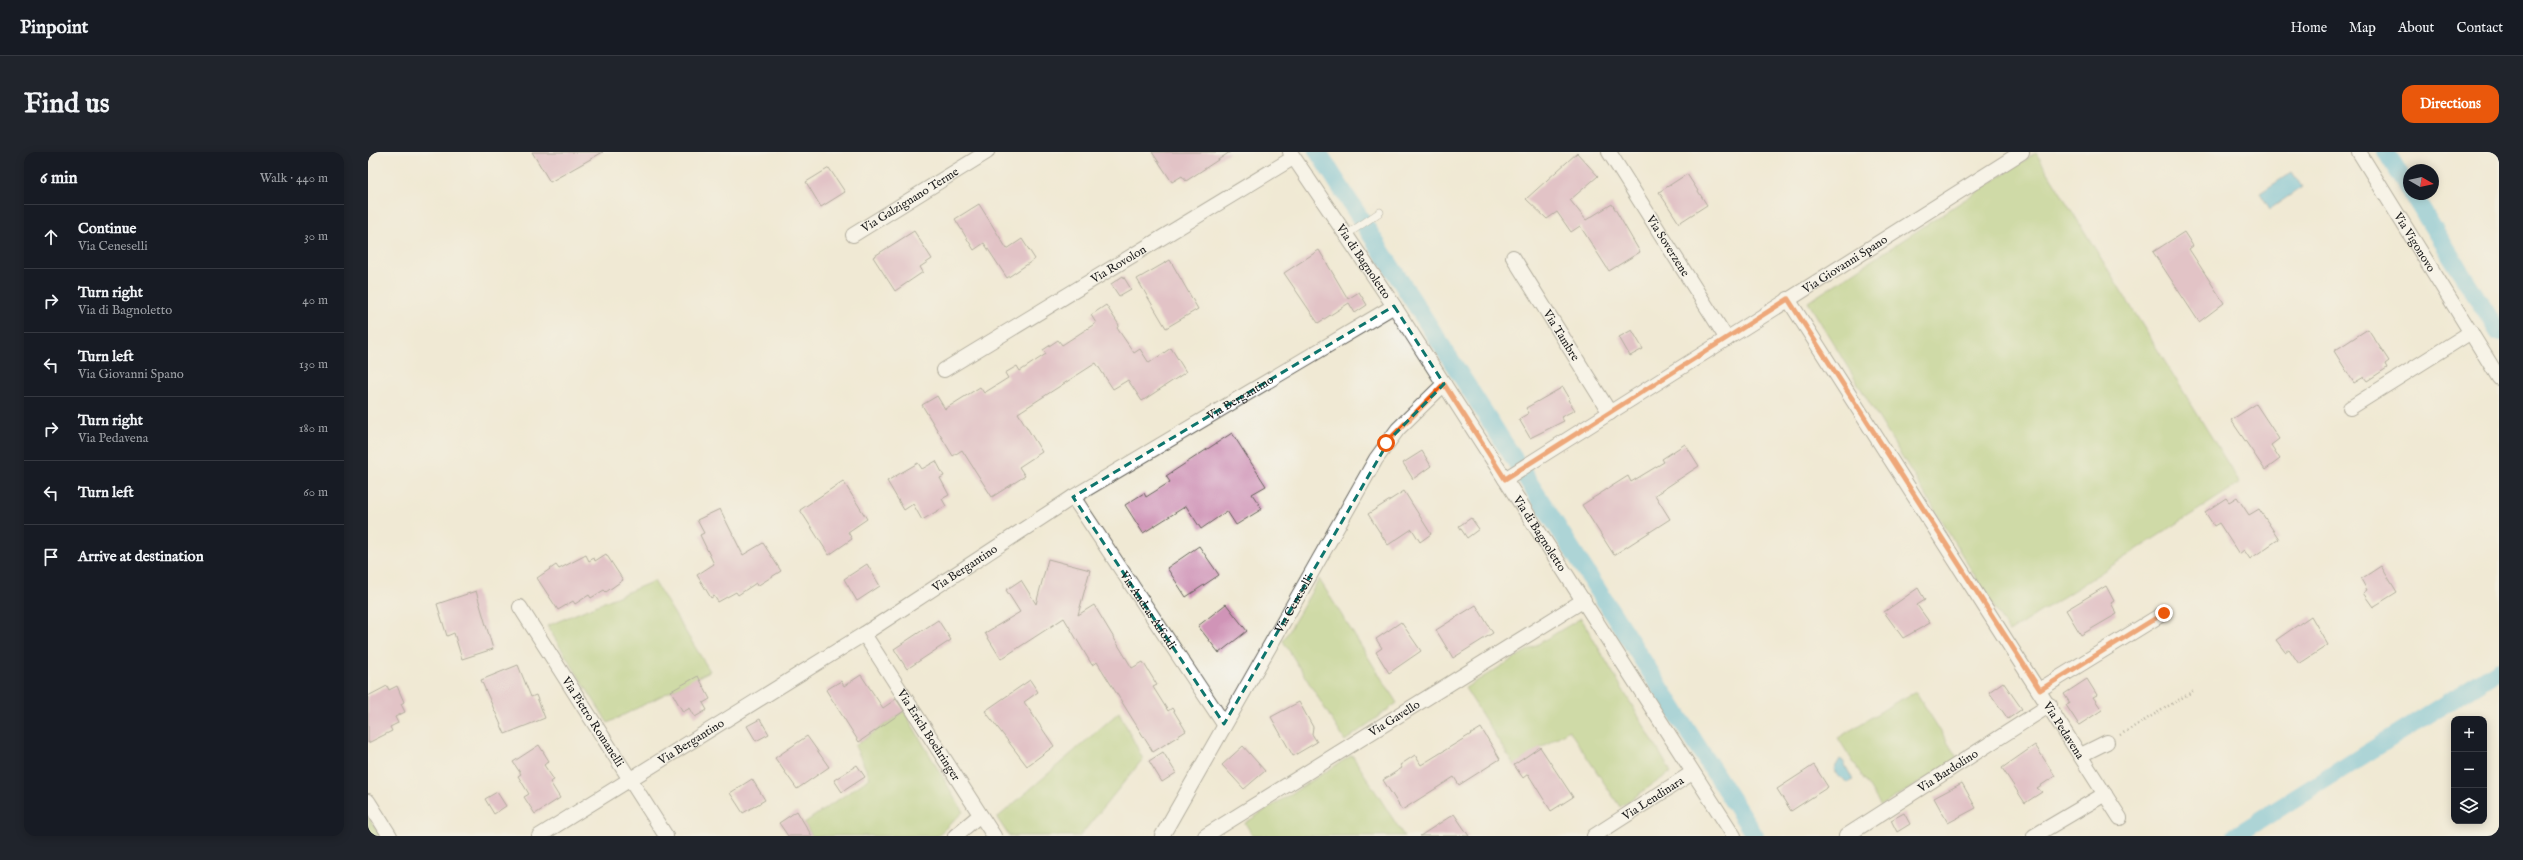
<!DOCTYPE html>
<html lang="en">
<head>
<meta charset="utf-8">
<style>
  body { margin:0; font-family:"IM FELL English",serif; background:#20242c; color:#f1f3f6 }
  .controls { position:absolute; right:12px; bottom:12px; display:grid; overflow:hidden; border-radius:8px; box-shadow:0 2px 10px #0003 }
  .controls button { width:36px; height:36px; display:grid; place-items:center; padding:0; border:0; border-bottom:1px solid #363941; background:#171b24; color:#f1f3f6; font:20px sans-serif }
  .compass { position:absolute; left:2035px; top:12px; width:36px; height:36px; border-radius:50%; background:#171b24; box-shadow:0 2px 10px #0003; rotate:99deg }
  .stop { position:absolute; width:12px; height:12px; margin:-9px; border:3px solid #ea580c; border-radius:50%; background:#fff }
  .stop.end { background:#ea580c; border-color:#fff; box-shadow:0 1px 4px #0008 }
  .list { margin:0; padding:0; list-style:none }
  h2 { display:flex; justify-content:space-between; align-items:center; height:52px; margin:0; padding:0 16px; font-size:17px }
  h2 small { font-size:13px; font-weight:400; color:#9ea1a6 }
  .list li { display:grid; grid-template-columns:26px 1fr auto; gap:12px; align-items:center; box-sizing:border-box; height:64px; padding:0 16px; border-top:1px solid #363941 }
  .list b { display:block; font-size:15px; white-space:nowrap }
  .list p { margin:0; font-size:13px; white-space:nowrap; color:#9ea1a6 }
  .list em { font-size:13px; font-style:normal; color:#9ea1a6 }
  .icon { flex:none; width:22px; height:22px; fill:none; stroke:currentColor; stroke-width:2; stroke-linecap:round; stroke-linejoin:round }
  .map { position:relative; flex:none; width:2131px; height:684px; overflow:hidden; border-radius:12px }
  header { display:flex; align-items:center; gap:24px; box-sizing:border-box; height:56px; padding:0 20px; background:#171b24; border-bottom:1px solid #363941 }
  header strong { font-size:19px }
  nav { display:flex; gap:22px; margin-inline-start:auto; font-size:14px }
  .intro { display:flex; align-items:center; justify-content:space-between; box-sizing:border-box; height:96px; padding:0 24px }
  h1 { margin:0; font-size:28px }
  .button { padding:10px 18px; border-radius:12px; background:#ea580c; color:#fff; font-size:14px; font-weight:700 }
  main { display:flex; gap:24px; padding:0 24px }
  aside { flex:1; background:#171b24; border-radius:12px; box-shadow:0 2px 10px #0003 }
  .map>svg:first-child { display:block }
  .green { fill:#a7c871; stroke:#627246 }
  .water { fill:#5cbbda; stroke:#3c6c7b }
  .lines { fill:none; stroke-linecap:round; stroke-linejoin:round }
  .canal { stroke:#5cbbda; stroke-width:18 }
  .building { fill:#d094b7 }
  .lane-casing { stroke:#66645c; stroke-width:8 }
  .street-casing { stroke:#66645c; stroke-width:16 }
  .path { stroke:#66645c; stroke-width:2.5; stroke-dasharray:1 3; stroke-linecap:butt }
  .lane { stroke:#fff; stroke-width:7 }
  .street { stroke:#fff; stroke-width:14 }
  .route { stroke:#ea580c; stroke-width:5 }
  .marked { fill:none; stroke:#0f766e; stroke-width:3; stroke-dasharray:8 5; stroke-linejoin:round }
  .labels { text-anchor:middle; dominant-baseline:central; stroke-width:3.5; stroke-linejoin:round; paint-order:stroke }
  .street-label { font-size:12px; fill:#1c1c1c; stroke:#f6f6f2 }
</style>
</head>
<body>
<header>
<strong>Pinpoint</strong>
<nav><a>Home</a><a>Map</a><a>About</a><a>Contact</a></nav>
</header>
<div class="intro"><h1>Find us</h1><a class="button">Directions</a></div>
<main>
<aside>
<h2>6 min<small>Walk · 440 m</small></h2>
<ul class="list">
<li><svg class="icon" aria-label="ahead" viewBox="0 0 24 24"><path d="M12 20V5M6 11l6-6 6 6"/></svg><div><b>Continue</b><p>Via Ceneselli</p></div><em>30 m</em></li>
<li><svg class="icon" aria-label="right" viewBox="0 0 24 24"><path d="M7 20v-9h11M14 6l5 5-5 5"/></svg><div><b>Turn right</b><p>Via di Bagnoletto</p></div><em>40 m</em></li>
<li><svg class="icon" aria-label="left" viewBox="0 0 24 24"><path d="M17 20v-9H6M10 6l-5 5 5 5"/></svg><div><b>Turn left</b><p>Via Giovanni Spano</p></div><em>130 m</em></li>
<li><svg class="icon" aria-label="right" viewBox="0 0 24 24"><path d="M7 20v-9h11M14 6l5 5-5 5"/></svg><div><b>Turn right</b><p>Via Pedavena</p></div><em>180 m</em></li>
<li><svg class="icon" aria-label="left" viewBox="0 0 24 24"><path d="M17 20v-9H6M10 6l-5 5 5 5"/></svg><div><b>Turn left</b></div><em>60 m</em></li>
<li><svg class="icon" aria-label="arrive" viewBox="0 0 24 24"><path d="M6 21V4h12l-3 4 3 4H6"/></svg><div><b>Arrive at destination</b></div></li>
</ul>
</aside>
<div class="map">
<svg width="2131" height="684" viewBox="0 0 2131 684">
  <rect width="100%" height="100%" fill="#f6f6f2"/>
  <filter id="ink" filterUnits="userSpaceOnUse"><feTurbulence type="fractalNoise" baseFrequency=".025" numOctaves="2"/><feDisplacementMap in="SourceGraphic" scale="8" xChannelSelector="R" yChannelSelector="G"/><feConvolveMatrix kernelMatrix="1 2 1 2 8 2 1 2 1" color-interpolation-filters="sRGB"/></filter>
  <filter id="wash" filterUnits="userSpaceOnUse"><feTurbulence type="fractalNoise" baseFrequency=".012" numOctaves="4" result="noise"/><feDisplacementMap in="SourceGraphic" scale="16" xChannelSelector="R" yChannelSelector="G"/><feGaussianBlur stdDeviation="0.9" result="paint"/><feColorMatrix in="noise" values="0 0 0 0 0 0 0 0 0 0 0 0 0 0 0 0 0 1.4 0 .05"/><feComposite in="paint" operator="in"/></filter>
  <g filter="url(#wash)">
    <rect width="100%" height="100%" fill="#f0e9d4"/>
    <!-- green -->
    <path class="green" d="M1668 1 1872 331 1641 480 1440 150Z
      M951 427 1029 551 977 589 915 489Z
      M286 429 342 519 240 571 179 474Z
      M1213 466 1303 620 1252 655 1201 578 1146 613 1097 536Z
      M1548 540 1590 607 1513 654 1470 586 1528 550Z
      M536 559 595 660 569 684H444L436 671 502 626 487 594Z
      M751 560 775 607 712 684H641L629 666Z
      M984 603 1036 684H885L877 671Z
      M0 664 12 684H0Z"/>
    <!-- water -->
    <path class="water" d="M1924 20 1934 35 1902 57 1892 41Z
      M1472 607 1475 609 1485 628 1480 631 1468 622 1466 617Z"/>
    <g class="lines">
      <!-- canal -->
      <path class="canal" d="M950 0 1387 684
        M2018 0 2041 37
        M2044 42 2131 181
        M1867 684 2131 518"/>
    </g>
    <g id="blocks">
      <!-- building -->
      <path class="building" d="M164 0H235L182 30Z
        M784 0H862L818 29 814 24 804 30Z
        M1209 1 1230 24 1202 48 1218 68 1244 52 1272 100 1241 119 1212 74 1203 80 1189 60 1179 67 1158 47Z
        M461 16 477 40 453 55 438 30Z
        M1319 22 1339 53 1311 71 1291 40Z
        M611 52 639 97 654 87 667 107 639 126 616 91 606 98 587 67Z
        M546 79 564 107 552 115 555 120 527 139 505 105Z
        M1816 80 1825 94 1821 97 1856 151 1831 170 1785 100Z
        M951 98 980 147 991 140 999 153 987 161 981 151 950 171 916 121Z
        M802 108 830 157 798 176 769 127Z
        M755 124 763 137 751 144 743 132Z
        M738 153 751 173 749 176 766 201 772 197 781 211 803 196 818 220 774 249 760 228 745 237 728 211 650 261 674 300 651 315 657 324 624 345 594 298 585 304 554 253 569 244 577 257 612 235 616 241 640 226 637 221 649 214 652 219 678 202 675 198 690 188 694 193 728 171 723 163Z
        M2000 177 2021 209 2017 212 2019 216 1999 229 1996 225 1986 231 1966 199Z
        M1264 178 1275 197 1262 204 1251 185Z
        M1195 235 1202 247 1200 248 1207 258 1193 265 1196 269 1162 286 1151 267 1161 261 1158 256Z
        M1888 252 1911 287 1903 293 1912 307 1897 318 1863 268Z
        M864 281 898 334 884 342 894 357 868 373 859 359 833 377 818 354 775 381 757 353 776 341 778 345 802 330 798 324Z
        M1317 292 1331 314 1287 343 1302 367 1246 403 1214 353 1260 324 1263 330 1296 310 1294 307Z
        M1054 299 1063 314 1045 327 1035 311Z
        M568 309 576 324 572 326 581 343 574 347 578 354 554 368 545 352 536 358 519 329 550 311 554 317Z
        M475 329 499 367 480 380 484 387 461 403 432 358Z
        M1036 339 1063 382 1052 390 1044 377 1020 393 1000 362Z
        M1869 345 1881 363 1891 357 1911 387 1882 407 1876 398 1871 402 1851 371 1846 374 1837 360 1858 346 1861 350Z
        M352 357 375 403 395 391 413 419 389 434 388 431 370 443 368 440 350 450 346 444 343 446 329 423 346 412 332 383 336 381 329 368Z
        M1103 366 1111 377 1099 386 1091 374Z
        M831 394 851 423 818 445 799 416Z
        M238 402 255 428 238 440 236 438 223 446 221 443 207 452 205 449 190 458 169 426 188 413 191 417 218 403 221 409 226 406 227 409Z
        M680 407 722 418 710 463 726 453 764 516 775 510 789 533 785 535 800 559 804 556 818 579 785 600 729 510 724 513 696 466 633 507 617 481 652 460 638 438 653 428 668 452Z
        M499 412 512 434 489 449 476 427Z
        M2013 414 2029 440 2005 455 1995 441 1999 438 1993 427Z
        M1738 434 1746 449 1743 451 1749 462 1713 483 1698 458Z
        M1550 436 1557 448 1549 453 1562 471 1535 486 1516 460Z
        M108 439 125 497 94 507 86 481 79 484 69 452Z
        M858 452 879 479 851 501 830 474Z
        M1108 453 1125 481 1085 506 1068 478Z
        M1943 464 1960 493 1931 512 1921 497 1917 500 1908 488Z
        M570 468 583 488 539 517 526 497Z
        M1033 470 1053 499 1021 521 1008 500 1014 496 1008 487Z
        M150 513 163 545 168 543 177 566 137 582 113 528Z
        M493 523 515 556 528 547 536 559 491 590 458 538 473 529 476 534Z
        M330 524 342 547 335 551 339 558 327 565 322 556 315 560 303 539Z
        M1719 527 1729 543 1725 545 1734 558 1711 573 1698 553 1702 551 1696 542Z
        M662 528 670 540 656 550 686 594 659 614 617 559Z
        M1635 530 1654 557 1640 567 1621 540Z
        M19 534 21 538 29 534 36 550 33 552 37 560 27 565 30 571 22 575 24 579 0 591V544Z
        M931 550 945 575 944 582 949 590 925 604 903 565Z
        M392 567 401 582 388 589 379 574Z
        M1113 576 1132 607 1091 633 1086 625 1034 658 1015 628 1034 616 1032 613 1047 603 1053 613Z
        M439 584 461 615 429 637 407 606Z
        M171 593 181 609 176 613 186 628 182 630 192 646 167 662 156 645 161 642 150 624 153 622 145 610Z
        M1667 593 1687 624 1669 636 1674 640 1657 651 1634 616Z
        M875 594 897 619 876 637 854 613Z
        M1172 595 1205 645 1183 659 1160 622 1155 626 1146 613Z
        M795 600 808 621 794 630 781 609Z
        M489 613 497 625 474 640 466 628Z
        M1446 613 1460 635 1423 659 1409 637Z
        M384 627 397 648 375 661 362 641Z
        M1594 631 1608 656 1580 671 1566 646Z
        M129 640 138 654 126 662 117 647Z
        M429 659 436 671 444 684H420L411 671Z
        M1536 661 1542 672 1529 680 1523 668Z
        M1086 662 1101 684H1052Z"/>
    </g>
  </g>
  <g filter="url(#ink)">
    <use href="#blocks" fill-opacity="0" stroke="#66645c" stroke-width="1"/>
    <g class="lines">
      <defs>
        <path id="lane" d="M978 83 1012 60"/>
        <g id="street">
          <path id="s1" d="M922 0 1026 154 1366 684"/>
          <path id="s2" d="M1241 0 1359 187"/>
          <path id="s3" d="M1991 0 2131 226"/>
          <path id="s4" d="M485 83 619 0"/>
          <path id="s5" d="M1145 105 1242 261"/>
          <path id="s6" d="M1420 147 1752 666"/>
          <path id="s7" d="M576 218 925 6"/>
          <path d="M1982 256 2103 180"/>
          <path id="s8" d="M1137 327 1654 0"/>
          <path id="s9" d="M705 345 856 572"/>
          <path id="s10" d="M152 455 298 684"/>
          <path id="s11" d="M496 482 626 684"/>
          <path d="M1671 538 1796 461"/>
          <path d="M1713 603 1739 590"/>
          <path d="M0 649 22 684"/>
          <path id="s12" d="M171 684 496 482 705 345 1026 154"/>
          <path d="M587 684 612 663"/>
          <path id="s13" d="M794 684 1008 307 1030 277 1076 232"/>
          <path id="s14" d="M837 684 1216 448"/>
          <path id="s15" d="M1226 684 1324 621"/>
          <path id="s16" d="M1478 684 1682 553"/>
          <path d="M1666 684 1737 642"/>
        </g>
      </defs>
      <!-- lane casing -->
      <use href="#lane" class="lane-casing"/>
      <!-- street casing -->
      <use href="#street" class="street-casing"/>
      <!-- path -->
      <path class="path" d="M1752 583 1827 538"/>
      <!-- lane -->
      <use href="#lane" class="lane"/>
      <!-- street -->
      <use href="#street" class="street"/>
    </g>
  </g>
  <g class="lines" filter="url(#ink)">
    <!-- route -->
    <path class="route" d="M1018 291 1076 232 1137 327 1420 147 1672 538 1796 461"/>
  </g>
  <!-- marked area -->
  <path d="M0 0H2131V684H0ZM1026 154 1076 232 1022 287 856 572 705 345Z" fill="#f0e9d4" fill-opacity=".55" fill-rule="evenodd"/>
  <path class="marked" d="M1026 154 1076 232 1022 287 856 572 705 345Z"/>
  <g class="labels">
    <!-- street labels -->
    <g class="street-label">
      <text stroke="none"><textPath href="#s4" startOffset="67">Via Galzignano Terme</textPath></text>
      <text stroke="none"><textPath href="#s3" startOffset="106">Via Vigonovo</textPath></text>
      <text stroke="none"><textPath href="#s2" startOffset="111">Via Soverzene</textPath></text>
      <text stroke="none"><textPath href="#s1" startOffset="132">Via di Bagnoletto</textPath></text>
      <text stroke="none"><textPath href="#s8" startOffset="402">Via Giovanni Spano</textPath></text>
      <text stroke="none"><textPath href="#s7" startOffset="204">Via Rovolon</textPath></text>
      <text stroke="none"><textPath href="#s5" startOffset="92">Via Tambre</textPath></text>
      <text stroke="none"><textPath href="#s12" startOffset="827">Via Bergantino</textPath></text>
      <text stroke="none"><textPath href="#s1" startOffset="456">Via di Bagnoletto</textPath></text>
      <text stroke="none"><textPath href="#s12" startOffset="503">Via Bergantino</textPath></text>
      <text stroke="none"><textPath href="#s13" startOffset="267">Via Ceneselli</textPath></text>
      <text stroke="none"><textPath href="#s9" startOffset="136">Via Andras Alfoldi</textPath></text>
      <text stroke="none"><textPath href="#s14" startOffset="223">Via Gavello</textPath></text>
      <text stroke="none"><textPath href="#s10" startOffset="136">Via Pietro Romanelli</textPath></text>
      <text stroke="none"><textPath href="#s6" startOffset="512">Via Pedavena</textPath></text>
      <text stroke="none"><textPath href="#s11" startOffset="120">Via Erich Boehringer</textPath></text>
      <text stroke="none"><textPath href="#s12" startOffset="179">Via Bergantino</textPath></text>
      <text stroke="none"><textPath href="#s16" startOffset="121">Via Bardolino</textPath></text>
      <text stroke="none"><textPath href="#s15" startOffset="70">Via Lendinara</textPath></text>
    </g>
  </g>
</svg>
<div class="controls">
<button>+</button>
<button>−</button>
<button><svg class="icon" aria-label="layers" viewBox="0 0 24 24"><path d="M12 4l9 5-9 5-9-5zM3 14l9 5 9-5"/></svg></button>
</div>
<svg class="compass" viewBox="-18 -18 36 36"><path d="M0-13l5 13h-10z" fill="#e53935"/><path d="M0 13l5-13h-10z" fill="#9ea1a6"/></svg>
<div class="stop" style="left:1018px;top:291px"></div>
<div class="stop end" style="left:1796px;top:461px"></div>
</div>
</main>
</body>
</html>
